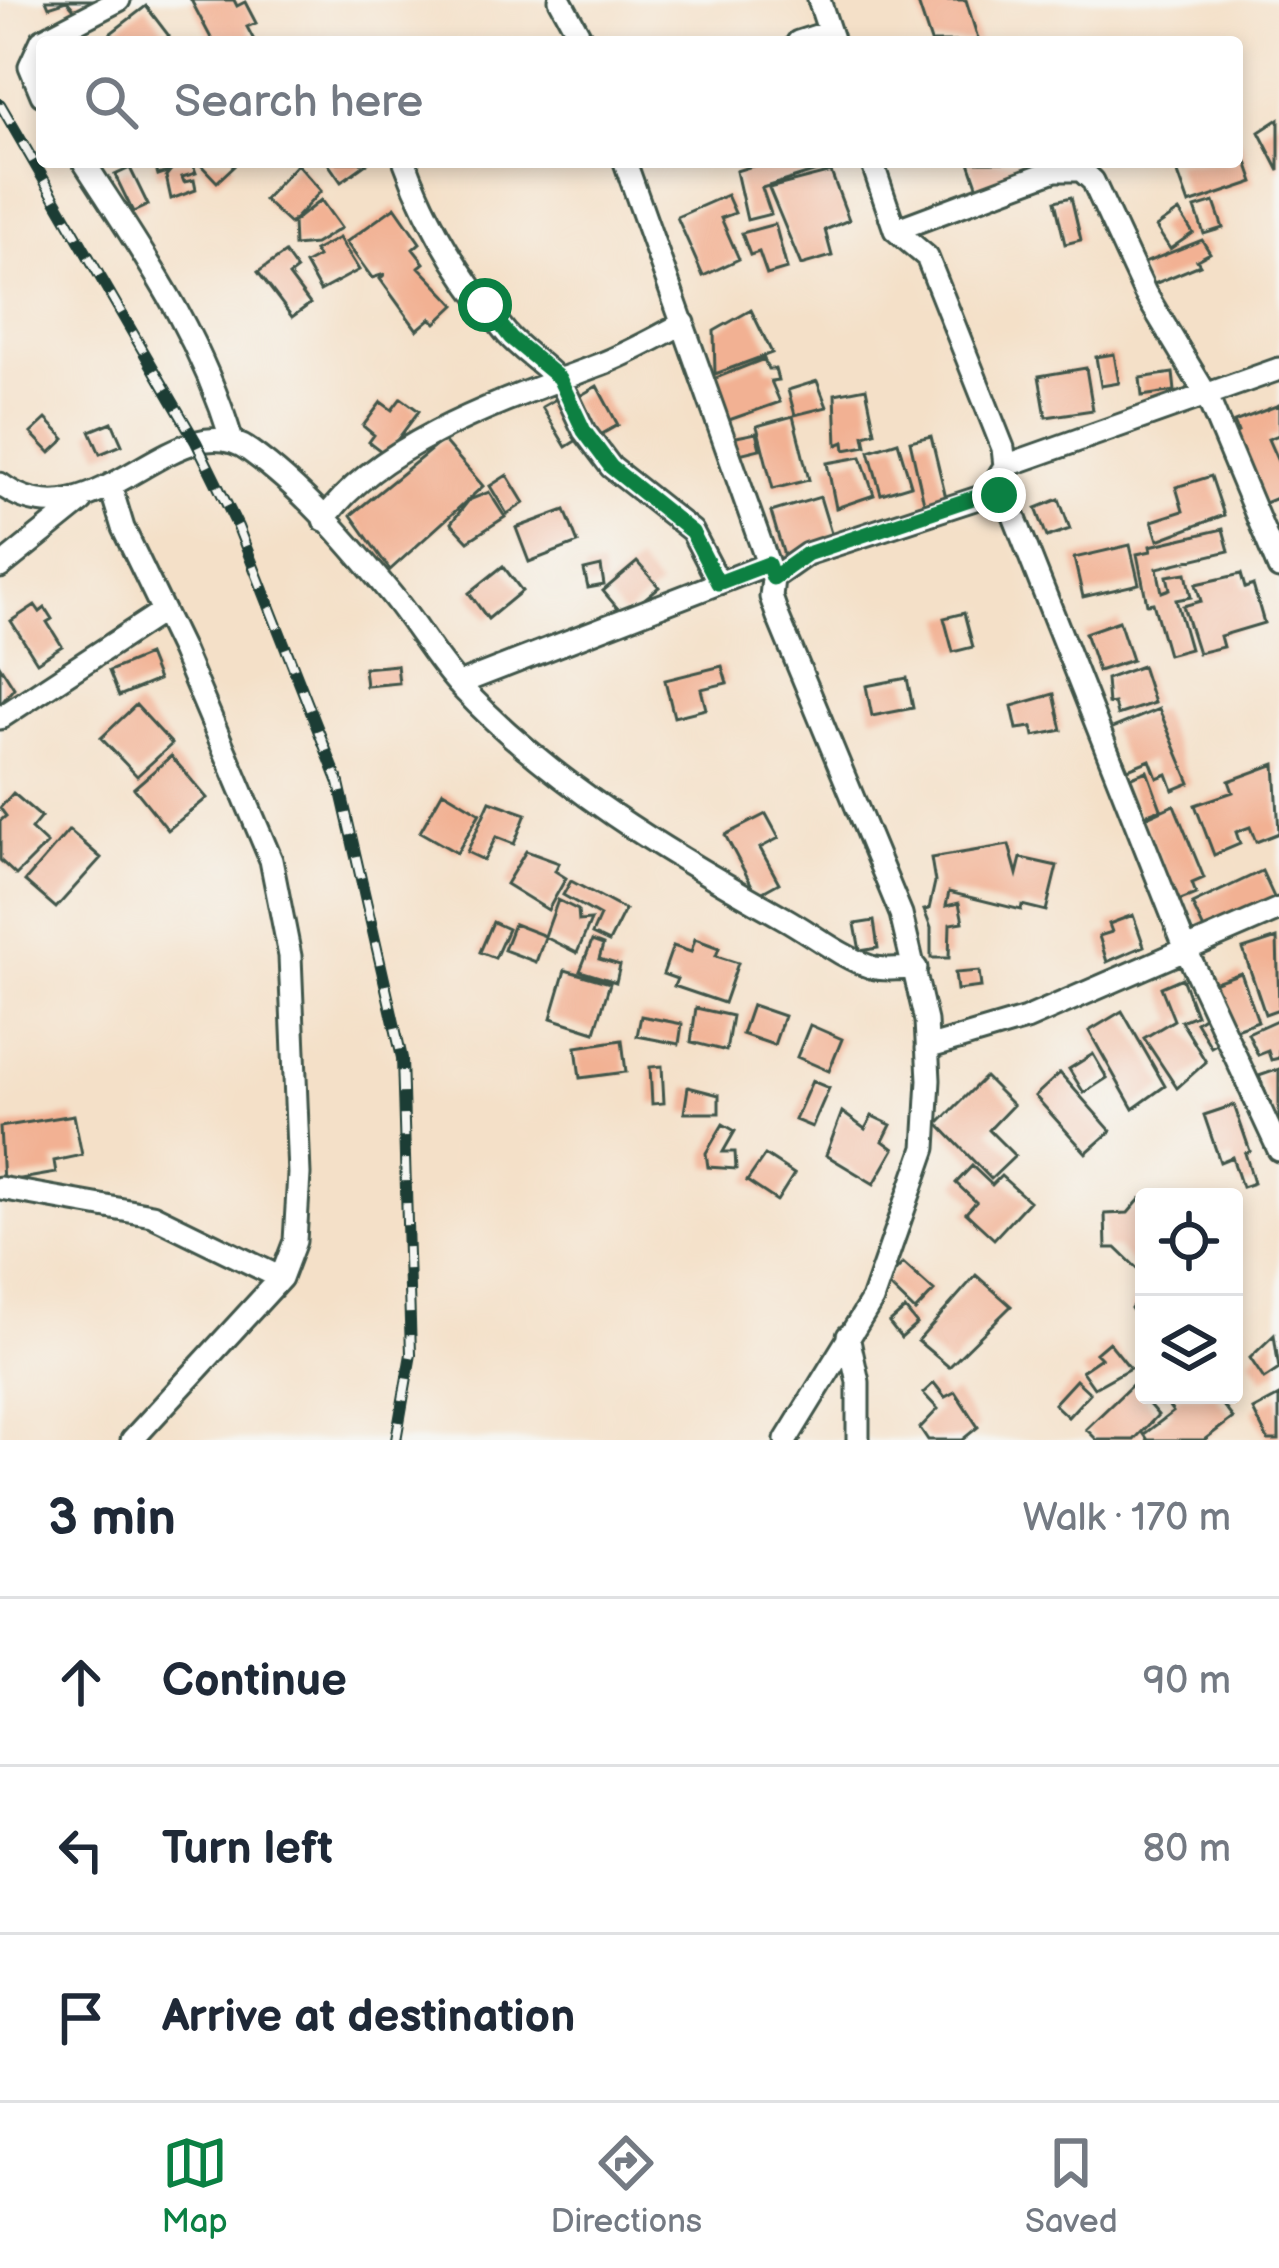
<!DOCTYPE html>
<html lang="en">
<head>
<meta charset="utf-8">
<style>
  body { margin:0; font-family:"Balsamiq Sans",sans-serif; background:#f2f2f3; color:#1f2937 }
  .controls { position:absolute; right:36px; bottom:36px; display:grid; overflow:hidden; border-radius:12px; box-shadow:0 6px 18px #0003 }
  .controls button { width:108px; height:108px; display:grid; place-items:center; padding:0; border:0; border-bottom:3px solid #e0e1e3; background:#fff; color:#1f2937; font:60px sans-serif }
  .stop { position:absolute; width:36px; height:36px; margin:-27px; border:9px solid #0b8043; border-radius:50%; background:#fff }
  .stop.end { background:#0b8043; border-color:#fff; box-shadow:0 3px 12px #0008 }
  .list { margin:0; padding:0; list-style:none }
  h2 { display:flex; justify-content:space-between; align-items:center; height:156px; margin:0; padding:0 48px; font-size:51px }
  h2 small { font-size:39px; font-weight:400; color:#747a83 }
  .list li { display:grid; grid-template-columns:78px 1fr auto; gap:36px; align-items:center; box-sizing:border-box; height:168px; padding:0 48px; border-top:3px solid #e0e1e3 }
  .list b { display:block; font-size:45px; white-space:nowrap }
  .list em { font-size:39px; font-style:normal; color:#747a83 }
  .icon { flex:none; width:66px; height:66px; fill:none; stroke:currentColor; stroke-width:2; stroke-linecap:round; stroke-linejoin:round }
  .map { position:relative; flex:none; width:1279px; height:1440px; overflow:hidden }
  .search { position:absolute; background:#fff; box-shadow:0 6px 18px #0003; left:36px; right:36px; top:36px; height:132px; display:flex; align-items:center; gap:30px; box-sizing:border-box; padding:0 42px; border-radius:12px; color:#747a83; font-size:45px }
  .sheet { height:660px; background:#fff }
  nav { display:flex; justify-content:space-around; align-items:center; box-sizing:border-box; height:168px; border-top:3px solid #e0e1e3; background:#fff; font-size:33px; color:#747a83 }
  nav a { display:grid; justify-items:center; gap:6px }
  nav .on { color:#0b8043 }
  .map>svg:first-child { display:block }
  .building { fill:#f2b193 }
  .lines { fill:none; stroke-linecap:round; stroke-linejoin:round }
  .minor-casing { stroke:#3f554a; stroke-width:27 }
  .minor { stroke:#fff; stroke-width:21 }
  .rail-casing { stroke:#1f3d34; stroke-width:12 }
  .rail { stroke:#f6f6f2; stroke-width:8; stroke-dasharray:22; stroke-linecap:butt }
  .route { stroke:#0b8043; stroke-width:15 }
</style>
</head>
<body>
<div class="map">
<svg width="1279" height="1440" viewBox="0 0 1279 1440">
  <rect width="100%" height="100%" fill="#f6f6f2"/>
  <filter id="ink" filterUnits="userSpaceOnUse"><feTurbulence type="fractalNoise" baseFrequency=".00833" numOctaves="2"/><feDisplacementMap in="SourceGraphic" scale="24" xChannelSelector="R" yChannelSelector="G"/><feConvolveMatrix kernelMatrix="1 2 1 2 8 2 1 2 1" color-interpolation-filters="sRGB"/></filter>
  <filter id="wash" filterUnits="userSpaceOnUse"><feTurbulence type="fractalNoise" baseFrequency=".004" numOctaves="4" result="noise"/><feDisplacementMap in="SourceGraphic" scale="48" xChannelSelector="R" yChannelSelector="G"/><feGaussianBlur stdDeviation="2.7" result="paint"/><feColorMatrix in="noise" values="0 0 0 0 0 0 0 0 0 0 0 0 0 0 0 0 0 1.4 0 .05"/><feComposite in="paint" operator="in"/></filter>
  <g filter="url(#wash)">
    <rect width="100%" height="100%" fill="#f4e0c8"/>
    <g id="blocks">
      <!-- building -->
      <path class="building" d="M46 0H101L79 15 67 1 49 7Z
        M191 0H234L237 6 245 2 256 23 247 27 255 42H213Z
        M917 0H966L979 42H931Z
        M146 6 169 36 162 42H118L111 33Z
        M1279 119V171L1259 132Z
        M1238 136 1254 182 1189 204 1174 162H1237Z
        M154 162H192L196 173 182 177 184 182 194 180 196 190 171 199 166 176 170 171 158 175Z
        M198 162H230L234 166 217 182Z
        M327 162H369L341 182Z
        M765 162H824L826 168 762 188 771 214 747 220 736 171Z
        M969 162H1066L979 191Z
        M297 164 321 191 290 224 264 200Z
        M130 168 148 205 133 212 115 175Z
        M831 172 849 220 825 230 832 256 801 265 769 188Z
        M727 195 735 213 721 218 739 259 703 276 677 217Z
        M1071 197 1081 240 1065 244 1055 201Z
        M321 200 341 228 315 244 294 246 293 222Z
        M1214 202 1223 228 1204 234 1195 208Z
        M395 207 420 243 413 249 424 263 419 267 455 305 436 323 431 318 417 330 380 279 385 274 372 278 346 242Z
        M1179 211 1193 233 1170 249 1156 227Z
        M775 224 787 269 767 275 759 252 750 255 742 233Z
        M339 238 359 270 320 291 305 264 318 257 314 251Z
        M1202 240 1210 253 1197 260 1200 265 1147 287 1139 265Z
        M285 253 297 270 289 276 310 304 292 317 258 272Z
        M751 310 772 353 715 374 714 331Z
        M1114 354 1119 383 1101 386 1096 357Z
        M764 359 768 369H775L778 380 771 381 780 402 729 420 713 379Z
        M1086 368 1093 410 1046 417 1039 376Z
        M1173 373 1175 391 1142 396 1140 378Z
        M817 381 827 407 795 415 788 390Z
        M597 386 618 425 593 439 571 401Z
        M866 388 875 432 864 435 866 446 845 450 844 442 837 445 835 394Z
        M563 395 582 437 566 447 542 407Z
        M401 398 419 411 386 455 369 442 374 435 363 426 381 402 392 410Z
        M1279 405V435L1268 439 1279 464V497L1262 504 1232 435 1238 432 1234 422Z
        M793 416 809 480 773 489 757 426Z
        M46 419 65 439 50 453 31 433Z
        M112 422 122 445 100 454 90 431Z
        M756 433 760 449 731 456 727 439Z
        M931 436 946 498 924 503 910 441Z
        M443 440 483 486 390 570 351 515Z
        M898 442 911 485 881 494 869 451Z
        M861 457 874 495 836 508 827 463Z
        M507 475 524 503 507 514 490 486Z
        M1211 476 1224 515 1158 540 1152 521 1183 511 1176 487Z
        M489 492 505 517 468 541 451 523 469 500Z
        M820 497 834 543 785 559 771 512Z
        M1059 499 1070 529 1047 537 1036 508Z
        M565 510 578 543 529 562 516 528Z
        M1223 529 1229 551 1157 568 1162 592 1170 589 1167 576 1186 573 1191 597 1176 600 1190 649 1168 655 1153 603 1147 604 1137 554 1151 551 1150 546Z
        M1130 545 1139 584 1083 597 1074 558Z
        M637 562 659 587 624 616 603 591Z
        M503 566 522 591 488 619 469 593Z
        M601 566 604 585 588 588 584 570Z
        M1241 574 1245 588 1253 585 1264 623 1220 636 1223 647 1198 653 1183 606 1201 601 1196 584Z
        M35 605 40 612 45 608 52 619 47 622 62 646 37 662 11 621Z
        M964 613 973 647 953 652 944 618Z
        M1119 621 1132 660 1098 671 1085 633Z
        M148 655 158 680 119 696 109 671Z
        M397 665 399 683 366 686 364 668Z
        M0 666 14 688 0 705Z
        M722 666 727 683 701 689 706 709 674 717 665 680Z
        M1142 666 1154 703 1117 715 1114 703 1108 704 1106 679Z
        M907 678 913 708 872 716 866 686Z
        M1054 694 1062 730 1034 736 1032 727 1017 729 1012 706Z
        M136 705 172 744 137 776 101 738Z
        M1159 709 1190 783 1173 790 1167 774 1157 778 1150 760 1128 769 1110 729Z
        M171 756 207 798 168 830 134 788Z
        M1275 764 1279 833 1256 842 1250 827 1236 832 1240 844 1214 855 1195 805 1233 792 1229 781Z
        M1147 771 1161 809 1140 817 1126 779Z
        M443 791 480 813 457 853 420 832Z
        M13 793 41 817 31 829 47 844 16 875 0 860V821L6 816 0 808Z
        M490 801 526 814 514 844 496 837 484 860 467 852Z
        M1174 805 1204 878 1192 883 1196 894 1178 901 1143 819Z
        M766 814 779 838 760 848 779 883 757 895 725 835Z
        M69 830 101 858 56 908 25 881Z
        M1009 845 1017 874 1021 858 1057 866 1046 911 1022 905 1021 910 949 892 946 906 959 903 963 922 950 924 949 958H931V928L924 910 929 909 935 882 931 858Z
        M526 851 559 863 555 871 566 878 548 910 506 884Z
        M1262 871 1278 906 1208 938 1192 904Z
        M571 881 625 910 609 942 592 934 600 916 563 895Z
        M558 900 578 910 579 921 591 920 577 953 545 937 536 962 504 950 514 924 545 936Z
        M1133 915 1144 946 1107 962 1099 936 1112 932 1109 924Z
        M874 921 878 948 860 951 855 924Z
        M493 922 508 929 495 958 480 952Z
        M1277 938 1279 1009 1265 1014 1243 949Z
        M695 939 719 948 716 956 738 963 724 1003 674 986 677 979 663 974 673 946 691 952Z
        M592 941 603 945 599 959 620 965 616 982 580 971Z
        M565 970 610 983 595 1032 551 1018Z
        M979 971 981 987 957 990 955 973Z
        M1241 973 1258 1021 1227 1032 1210 984Z
        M1182 978 1196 1015 1181 1021 1206 1062 1177 1088 1144 1038 1174 1020 1161 987Z
        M752 1005 784 1016 774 1045 742 1034Z
        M696 1008 732 1016 726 1051 691 1042Z
        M1122 1011 1165 1086 1133 1109 1089 1031Z
        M641 1016 682 1024 679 1044 637 1036Z
        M1205 1016 1220 1042 1211 1047 1196 1022Z
        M1279 1019V1058L1271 1060 1268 1051 1258 1055 1248 1033Z
        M810 1025 842 1039 829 1071 797 1057Z
        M622 1040 626 1072 580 1078 576 1047Z
        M1093 1054 1107 1078 1084 1093 1069 1069Z
        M662 1066 664 1103 652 1104 650 1067Z
        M1279 1069V1126L1259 1076Z
        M1060 1073 1111 1131 1086 1153 1035 1096Z
        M985 1077 1013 1105 989 1130 1015 1156 991 1179 938 1124Z
        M812 1081 829 1088 812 1127 795 1120Z
        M688 1087 719 1095V1113H684Z
        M1234 1105 1250 1151 1245 1153 1254 1183 1242 1187 1232 1157 1220 1162 1204 1115Z
        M842 1112 865 1129 872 1116 891 1125 883 1141 894 1149 874 1184 826 1155Z
        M74 1115 82 1155 54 1161 56 1173 3 1182 0 1127Z
        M723 1124 735 1131 723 1152H735L736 1169 708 1167 706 1153Z
        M765 1155 794 1174 777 1201 747 1181Z
        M972 1166 992 1185 1001 1176 1029 1201 994 1239 966 1213 976 1202 956 1183Z
        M1140 1199 1144 1203V1275L1116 1248H1106L1105 1214 1128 1213Z
        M903 1263 934 1291 915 1311 885 1282Z
        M976 1275 1011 1306 949 1367 918 1341Z
        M1144 1290V1327L1131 1308Z
        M905 1309 917 1324 901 1338 889 1323Z
        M1274 1335 1279 1369 1264 1379 1250 1358Z
        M1109 1342 1130 1368 1094 1388 1082 1371 1101 1358 1096 1353Z
        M1076 1380 1090 1393 1068 1417 1054 1404Z
        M934 1383 945 1397 955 1392 978 1427 962 1440H928L920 1428 938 1409 923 1393Z
        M1132 1385 1158 1415 1134 1440H1097L1086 1429Z
        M1182 1395H1215L1233 1418 1204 1440H1148L1144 1434 1173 1412 1168 1405Z
        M1279 1396V1440H1268L1253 1410Z"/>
    </g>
  </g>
  <g filter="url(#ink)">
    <use href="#blocks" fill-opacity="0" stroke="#3f554a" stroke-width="3"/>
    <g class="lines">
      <defs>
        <path id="minor" d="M560 0 583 42
          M819 0 833 42
          M798 42 829 32
          M42 95 30 66 42 40 119 0
          M84 162C146 258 198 330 232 441
          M405 162C427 224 465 284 507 334 522 351 542 363 557 379
          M625 162 773 578
          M895 230 1055 170H1081L1093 181 1145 293 1207 396 1279 568
          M559 378 584 431 611 467 692 531 719 583
          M1005 466 1279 369
          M0 484C93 554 176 397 250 451 303 489 349 543 390 593 415 623 434 658 461 687 552 784 668 853 784 918 811 933 841 957 871 967 884 971 902 968 916 968
          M110 485 123 528 182 650 271 860 290 956 299 1174 295 1241 281 1278 132 1440
          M988 493 999 495 1012 511 1187 952 1279 1150
          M324 520C379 441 514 397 601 364 630 353 657 337 684 323
          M0 567 82 501
          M458 684 768 564
          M0 718 163 611
          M927 1048 1026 1019 1279 909
          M0 1188 152 1215 281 1278
          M848 1336 858 1382V1440
          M786 1440 872 1300 925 1148 929 1080 926 1021 901 914 778 617 771 597 773 578 807 554 987 495 1005 466 1003 448 927 257 895 230 872 162"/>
      </defs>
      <!-- minor casing -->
      <use href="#minor" class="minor-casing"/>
      <!-- minor -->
      <use href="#minor" class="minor"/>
      <defs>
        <path id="rail" d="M0 104 196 442 238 527 339 783 402 1058 411 1354 396 1440"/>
      </defs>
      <!-- rail casing -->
      <use href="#rail" class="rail-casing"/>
      <!-- rail -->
      <use href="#rail" class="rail"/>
    </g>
  </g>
  <g class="lines" filter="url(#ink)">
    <!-- route -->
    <path class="route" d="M485 305 511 338 559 378 584 431 611 467 692 532 718 583 768 564 773 578 807 554 988 493 999 495"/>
  </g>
</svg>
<div class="controls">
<button><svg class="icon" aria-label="locate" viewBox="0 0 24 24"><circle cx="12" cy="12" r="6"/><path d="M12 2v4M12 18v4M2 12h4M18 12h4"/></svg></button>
<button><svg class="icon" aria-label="layers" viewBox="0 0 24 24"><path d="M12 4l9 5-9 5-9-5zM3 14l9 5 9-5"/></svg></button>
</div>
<div class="stop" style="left:485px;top:305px"></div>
<div class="stop end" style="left:999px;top:495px"></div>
<div class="search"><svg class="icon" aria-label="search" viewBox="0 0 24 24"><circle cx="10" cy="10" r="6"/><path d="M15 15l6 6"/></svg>Search here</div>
</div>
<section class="sheet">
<h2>3 min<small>Walk · 170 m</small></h2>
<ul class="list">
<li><svg class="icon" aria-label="ahead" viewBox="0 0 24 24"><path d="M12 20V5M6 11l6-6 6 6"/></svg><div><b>Continue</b></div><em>90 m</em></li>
<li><svg class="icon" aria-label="left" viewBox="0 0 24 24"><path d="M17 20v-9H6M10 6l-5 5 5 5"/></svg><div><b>Turn left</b></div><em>80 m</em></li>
<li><svg class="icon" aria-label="arrive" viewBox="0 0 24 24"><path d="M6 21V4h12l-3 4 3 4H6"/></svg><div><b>Arrive at destination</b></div></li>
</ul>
</section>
<nav>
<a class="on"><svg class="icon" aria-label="map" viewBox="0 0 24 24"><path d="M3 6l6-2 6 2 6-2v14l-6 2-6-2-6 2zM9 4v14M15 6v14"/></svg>Map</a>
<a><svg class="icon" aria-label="directions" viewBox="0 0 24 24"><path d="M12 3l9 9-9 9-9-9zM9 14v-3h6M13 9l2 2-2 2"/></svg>Directions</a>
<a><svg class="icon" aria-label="saved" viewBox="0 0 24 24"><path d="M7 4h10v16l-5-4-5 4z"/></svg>Saved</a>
</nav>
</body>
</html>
